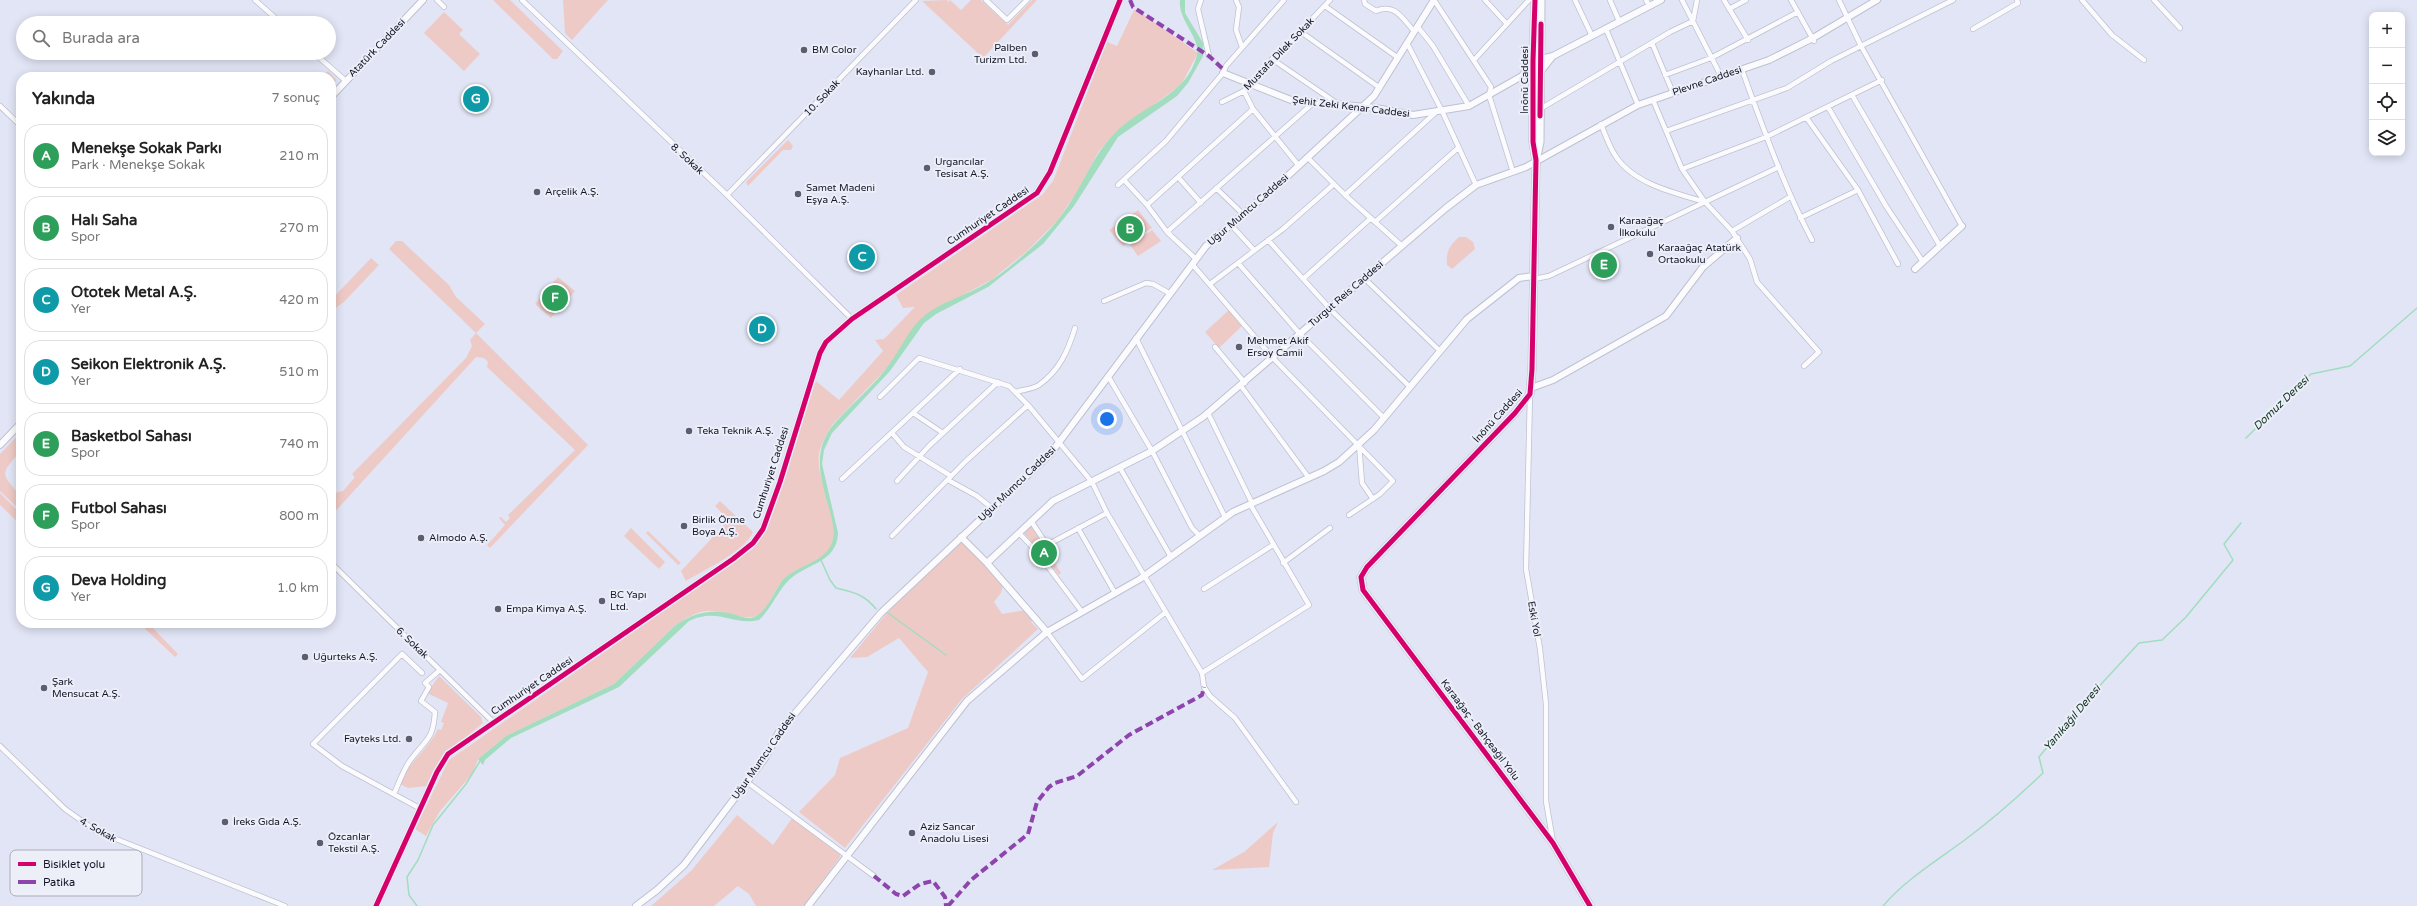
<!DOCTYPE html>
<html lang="tr">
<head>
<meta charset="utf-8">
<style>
  body { margin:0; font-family:"Varela Round",sans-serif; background:#f6f6f6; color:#222 }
  .controls { position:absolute; right:12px; top:12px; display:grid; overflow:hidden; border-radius:8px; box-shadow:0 2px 10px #0003 }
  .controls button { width:36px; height:36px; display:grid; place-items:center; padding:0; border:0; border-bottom:1px solid #e0e0e0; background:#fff; color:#222; font:20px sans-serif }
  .you { position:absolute; left:1107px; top:419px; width:14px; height:14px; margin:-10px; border:3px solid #fff; border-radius:50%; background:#1a73e8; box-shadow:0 0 0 6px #1a73e833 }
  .badge { display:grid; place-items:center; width:26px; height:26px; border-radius:50%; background:#b45309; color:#fff; font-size:13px; font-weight:700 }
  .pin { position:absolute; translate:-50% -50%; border:2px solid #fff; box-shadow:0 1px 4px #0006 }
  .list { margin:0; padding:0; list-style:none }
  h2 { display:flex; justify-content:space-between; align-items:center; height:52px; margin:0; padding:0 16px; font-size:17px }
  h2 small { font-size:13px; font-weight:400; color:#767676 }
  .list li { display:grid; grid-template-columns:26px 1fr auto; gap:12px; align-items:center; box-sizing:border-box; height:64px; margin:0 8px 8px; padding:0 8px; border:1px solid #e0e0e0; border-radius:16px }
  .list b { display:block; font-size:15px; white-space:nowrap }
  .list p { margin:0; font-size:13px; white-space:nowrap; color:#767676 }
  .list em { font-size:13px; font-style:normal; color:#767676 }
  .icon { flex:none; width:22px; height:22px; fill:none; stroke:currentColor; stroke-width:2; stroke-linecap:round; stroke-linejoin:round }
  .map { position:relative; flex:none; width:2417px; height:906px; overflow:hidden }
  .search { position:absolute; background:#fff; box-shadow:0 2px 10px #0003; left:16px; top:16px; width:320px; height:44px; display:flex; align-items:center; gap:10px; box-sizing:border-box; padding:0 14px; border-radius:22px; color:#767676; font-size:15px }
  .panel { position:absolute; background:#fff; box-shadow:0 2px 10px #0003; left:16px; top:72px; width:320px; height:556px; border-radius:16px }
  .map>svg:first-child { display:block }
  .green { fill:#eecac6 }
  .water { fill:#a1ddbe }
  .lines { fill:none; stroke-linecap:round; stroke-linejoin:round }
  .stream { stroke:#a1ddbe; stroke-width:1.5 }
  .minor-casing { stroke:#bec1d1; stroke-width:6 }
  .tertiary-casing { stroke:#bec1d1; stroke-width:8 }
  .secondary-casing { stroke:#bec1d1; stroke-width:9 }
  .minor { stroke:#fbfbfe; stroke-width:4.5 }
  .tertiary { stroke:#fbfbfe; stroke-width:6 }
  .secondary { stroke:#fbfbfe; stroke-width:7 }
  .quiet { stroke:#8e44ad; stroke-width:4; stroke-dasharray:8 4; stroke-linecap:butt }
  .cycleway-casing { stroke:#eceef8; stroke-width:8 }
  .cycleway { stroke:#d6006c; stroke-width:5 }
  .poi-dot { fill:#5b5e6e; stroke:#eceef8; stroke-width:1.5 }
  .labels { text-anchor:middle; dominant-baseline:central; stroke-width:4; stroke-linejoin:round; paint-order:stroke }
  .street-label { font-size:10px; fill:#121526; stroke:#eceef8 }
  .poi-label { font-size:10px; fill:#121526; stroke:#eceef8; text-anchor:start }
  .water-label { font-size:11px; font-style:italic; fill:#0f3420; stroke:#eceef8 }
  .key { fill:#eceef8; stroke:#abadb9; stroke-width:1 }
  .key-label { font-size:11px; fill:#121526 }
</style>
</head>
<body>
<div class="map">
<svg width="2417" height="906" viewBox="0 0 2417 906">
  <rect width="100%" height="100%" fill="#e2e5f5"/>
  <!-- green -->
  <path class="green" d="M493 0H510L563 51 557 59H553Z
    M563 0H608L572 40 565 33Z
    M947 0 949 2 950 0 961 10 971 0H981L1008 25 1032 0H1037L983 58 922 1Z
    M1134 10H1137L1198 53 1181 85 1116 132 1099 151 1075 195 1057 221 1026 252 991 280 924 316 885 370 833 424C827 433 821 443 819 454 815 482 846 529 828 551 817 564 796 567 784 579 774 589 770 607 758 615 747 622 721 610 707 611 696 612 687 618 677 624L614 684 506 736 478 759 473 773 440 811 426 836 415 829 449 760 744 555 753 549 764 534 816 381 839 400 883 351 875 340 884 339 915 307 903 308 896 295 1042 195 1053 181 1107 42 1117 46Z
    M444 12 463 30 459 34 480 54 464 71 424 33Z
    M328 71 336 80 331 88V77L323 76Z
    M788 140 793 146 791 150H783L748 186 746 182Z
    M1138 210 1152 228 1123 246 1109 230Z
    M1152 230 1161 241 1138 256 1130 245Z
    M1459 237H1466L1473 242 1475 249 1452 269 1447 265C1446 252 1449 246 1459 237Z
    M396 241H402L449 285 456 297 485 324 476 333 588 445 490 548 487 545 505 525 499 518 501 517 506 522 510 518 508 515 575 450 487 367 488 362 484 358 476 357 331 516V494L343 491 355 477 352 474 466 358 472 346 470 340 476 333 389 249Z
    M1610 256 1615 265 1599 275 1593 266Z
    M371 258 379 265 344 302 331 311V300Z
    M558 277 575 291 551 318 535 304Z
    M1229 310 1242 326 1219 348 1205 332Z
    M21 432V451C0 474 0 473 21 496V511L0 491V454Z
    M0 493 21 514V525L0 505Z
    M720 501 753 532C745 551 704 570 686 581L681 571 726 523V517L715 506Z
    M1031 526 1061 573 1059 575 1024 533Z
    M631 528 665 562 659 569 624 536Z
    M648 531 681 563 678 565 646 533Z
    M962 541 1003 585 1001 593 994 602 1002 614 1026 610 1034 619 1031 622 1038 629 962 699 845 848 799 812 835 775 840 758 908 728 928 672 899 638 867 657 850 658 887 613Z
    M139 623H148L178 654 175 657Z
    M439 676 481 717 483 723 443 756 427 786 408 788 400 784C408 762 429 749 438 729L441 730 444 723 441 722 448 703 427 693Z
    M737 815 773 845 793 817 840 853V857L804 906H756L749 894 738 886 714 906H651L691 871Z
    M1278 822 1273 833 1269 867 1212 870 1244 852Z"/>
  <!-- water -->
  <path class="water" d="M1180 0H1185V13L1203 43V56L1188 83 1177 96 1118 137 1074 206 1043 244 988 287 936 314 924 323 890 371 832 433 824 450 822 464 838 533C837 563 807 563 789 580 777 592 771 609 759 620 732 626 718 607 689 621L619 687 511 738 485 760 483 765 478 759 506 736 614 684 677 624C696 612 711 609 733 614 738 616 745 618 750 618 765 617 774 591 782 581 794 567 815 565 827 551 852 524 794 468 835 423 851 405 870 389 885 370 899 353 908 329 925 315 940 303 961 297 978 288 1003 275 1039 243 1057 221 1080 194 1089 160 1114 134 1141 105 1187 97 1197 55 1201 38 1178 21 1180 0Z"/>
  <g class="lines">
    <!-- stream -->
    <path class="stream" d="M2246 438 2311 374 2350 366 2417 308
      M821 560 830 580 836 588C854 592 865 595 876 609
      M888 613 946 655
      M417 906 409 895 407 877 418 860 433 825 466 784 480 761
      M1883 906C1906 879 1938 860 1966 839 1993 819 2019 796 2043 773L2039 757 2080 707 2139 643 2162 640 2186 617 2233 560 2224 544 2241 523"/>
    <defs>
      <path id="minor" d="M255 0 281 23
        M437 0 444 7
        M522 0 727 195 852 319
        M986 0 1007 20 1027 0
        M1201 0 1198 9 1209 56
        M1236 0 1239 7 1236 30 1242 47
        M1364 0 1365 4 1376 11C1395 3 1402 18 1414 31
        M1434 0 1491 87 1489 95 1513 172
        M1485 0 1507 24
        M1575 0 1592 36
        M1610 0 1619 21
        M1646 0 1649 5
        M1682 0 1722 78
        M1724 0 1748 40
        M1791 0 1814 41
        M1839 0 1861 46 1962 226
        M2082 0 2112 35 2144 60
        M2154 0 2180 28
        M1325 6 1397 57
        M1729 9 1746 0
        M1417 26 1433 46 1469 106
        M1606 29 1638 105
        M1973 29 2018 3 2017 0
        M1301 32 1380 88
        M1407 43 1442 111 1476 185
        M1652 43 1673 93
        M314 53 346 81
        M1272 59 1338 104
        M1474 60 1529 0
        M1742 70C1763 127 1783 185 1812 240
        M1665 75 1711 58 1798 12
        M1244 91 1253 109 1299 166
        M1852 95 1940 246
        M1653 100 1682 169 1705 202 1732 231 1750 259 1757 282 1819 352 1804 366
        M1222 102 1244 91 1330 0
        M0 106 21 126
        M1828 107 1886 206 1923 262
        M1540 109 1670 32 1693 21 1697 0
        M1806 117 1858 190 1898 264
        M1601 124C1605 134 1609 146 1615 155 1633 184 1675 193 1705 202L1779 167
        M1666 131 1787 88 1831 61 1953 0
        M1308 158 1345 195 1402 246
        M1682 169 1766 137 1882 80
        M1178 177 1253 109
        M1124 180 1147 205 1167 232 1196 259
        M1118 185 1166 141 1223 73 1226 66 1284 0
        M1216 188 1243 214
        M727 195 916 0
        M1345 195 1435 113
        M1147 205 1178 177 1201 203
        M1800 218 1858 190
        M1375 222 1458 148
        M1231 225 1254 250
        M1732 231 1790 197
        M1167 232 1312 104
        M1268 240 1332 311 1410 387
        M1238 263 1300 334 1383 417
        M1192 264 1273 358 1393 481 1380 494 1349 515
        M1303 279 1371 218
        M1365 279 1439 350
        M1534 279 1549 276 1705 202
        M1210 284 1283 229 1334 184
        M1104 301 1146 283 1153 284 1169 293
        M1136 338 1225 517
        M1215 347 1245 383
        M1108 376 1152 451 1192 528 1200 536
        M1241 386 1309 478
        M1015 392C1022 390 1033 389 1039 385 1059 371 1068 351 1075 328
        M1530 394 1526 569 1540 649 1546 704V801L1553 842
        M880 397 919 358 1009 386 1028 405 1092 482 1107 513 1202 673 1204 687 1210 696 1235 718 1296 802
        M913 413 943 433
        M1208 413 1252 503
        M892 433 904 447 951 476
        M1359 444 1362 483 1373 499
        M1120 468 1171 557
        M842 479 960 369
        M948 480 977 496 992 508
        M897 481 929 446 998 382
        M1031 521 1047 545 1107 513
        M1078 528 1115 593
        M1019 533 1037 552 1082 612
        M892 536 966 461 1028 405
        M331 563 494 723
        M1283 563 1330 528
        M1204 589 1273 545
        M1047 632 1082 679 1166 612
        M1202 673 1309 605 1250 504
        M0 746 65 809 96 831 285 906
        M747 782 874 876
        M394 794C399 783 404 767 412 758 427 738 433 740 435 712L421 701 429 687 425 683 440 670
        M421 809 342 766 313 744 402 654 422 673"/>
      <path id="tertiary" d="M1553 56 1661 0
        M1553 56 1541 71 1522 76 1533 61Z
        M1223 73 1291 100 1376 108 1413 115 1469 106 1522 76
        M331 97 423 0
        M1915 269 1962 226
        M1531 388 1553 380 1666 316 1703 267 1737 238
        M0 445 21 423
        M961 537 987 563 1047 632
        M987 563 1053 501 1152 451 1203 417 1446 208 1476 185 1526 167 1638 105 1769 60 1813 38 1877 0
        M376 906 437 772 448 754 733 559 753 543 763 529 780 482 820 353 826 342 852 319 1037 193 1050 172 1120 0
        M636 906 657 890 684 865 765 758 779 732 881 613 1051 453 1206 246 1280 183 1374 96 1434 0
        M808 906 967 701 1047 632 1140 579 1233 512 1324 471 1339 462 1374 430 1467 319 1519 278 1534 276"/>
      <path id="secondary" d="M1535 0 1533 61V142L1536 160 1532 369 1530 394 1515 413 1367 567 1361 577 1363 590 1553 843 1590 906
        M1537 156 1540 142 1541 0"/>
    </defs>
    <!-- minor casing -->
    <use href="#minor" class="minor-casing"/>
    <!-- tertiary casing -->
    <use href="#tertiary" class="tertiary-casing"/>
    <!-- secondary casing -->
    <use href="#secondary" class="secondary-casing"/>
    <!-- minor -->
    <use href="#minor" class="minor"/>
    <!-- tertiary -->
    <use href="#tertiary" class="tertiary"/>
    <!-- secondary -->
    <use href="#secondary" class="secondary"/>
    <!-- quiet -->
    <path class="quiet" d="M1130 0 1133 7 1209 56 1224 70
      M874 876 896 894 903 896 920 884 933 881 945 897 946 906
      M948 906 971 880 1028 834 1037 802 1049 787 1055 783 1077 776 1129 735 1202 695 1204 687"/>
    <defs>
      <path id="cycleway" d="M1535 0 1533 61V142L1536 160 1532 369 1530 394 1515 413 1367 567 1361 577 1363 590 1553 843 1590 906
        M1540 116 1541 24
        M376 906 437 772 448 754 733 559 753 543 763 529 780 482 820 353 826 342 852 319 1037 193 1050 172 1120 0"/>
    </defs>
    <!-- cycleway casing -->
    <use href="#cycleway" class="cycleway-casing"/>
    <!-- cycleway -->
    <use href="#cycleway" class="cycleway"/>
  </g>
  <!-- markers -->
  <g class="poi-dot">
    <circle cx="804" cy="50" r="4"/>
    <circle cx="1035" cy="54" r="4"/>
    <circle cx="932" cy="72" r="4"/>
    <circle cx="927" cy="168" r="4"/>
    <circle cx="537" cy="192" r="4"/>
    <circle cx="798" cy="194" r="4"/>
    <circle cx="1611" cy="227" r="4"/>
    <circle cx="1650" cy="254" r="4"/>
    <circle cx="1239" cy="347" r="4"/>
    <circle cx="689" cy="431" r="4"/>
    <circle cx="684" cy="526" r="4"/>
    <circle cx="421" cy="538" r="4"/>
    <circle cx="602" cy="601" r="4"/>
    <circle cx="498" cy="609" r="4"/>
    <circle cx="305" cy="657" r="4"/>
    <circle cx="44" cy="688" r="4"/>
    <circle cx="409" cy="739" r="4"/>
    <circle cx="225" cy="822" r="4"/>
    <circle cx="912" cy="833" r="4"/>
    <circle cx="320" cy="843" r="4"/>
  </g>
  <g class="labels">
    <!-- street labels -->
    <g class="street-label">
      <text transform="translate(377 48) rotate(-46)">Atatürk Caddesi</text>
      <text transform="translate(1279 54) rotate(-46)">Mustafa Dilek Sokak</text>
      <text transform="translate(1525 80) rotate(-90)">İnönü Caddesi</text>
      <text transform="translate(1707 81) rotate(-19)">Plevne Caddesi</text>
      <text transform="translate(822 98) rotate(-46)">10. Sokak</text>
      <text transform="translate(1351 107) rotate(7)">Şehit Zeki Kenar Caddesi</text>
      <text transform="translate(687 159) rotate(43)">8. Sokak</text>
      <text transform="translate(1248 210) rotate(-41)">Uğur Mumcu Caddesi</text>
      <text transform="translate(988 216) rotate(-34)">Cumhuriyet Caddesi</text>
      <text transform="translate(1346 294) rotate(-41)">Turgut Reis Caddesi</text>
      <text transform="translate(1498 416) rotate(-48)">İnönü Caddesi</text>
      <text transform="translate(771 473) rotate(-72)">Cumhuriyet Caddesi</text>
      <text transform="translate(1017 484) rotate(-44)">Uğur Mumcu Caddesi</text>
      <text transform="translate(1534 619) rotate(80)">Eski Yol</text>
      <text transform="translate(412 643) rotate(44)">6. Sokak</text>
      <text transform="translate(532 686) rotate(-34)">Cumhuriyet Caddesi</text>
      <text transform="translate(1480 730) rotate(53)">Karaağaç - Bahçeağıl Yolu</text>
      <text transform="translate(764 756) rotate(-55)">Uğur Mumcu Caddesi</text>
      <text transform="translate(98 830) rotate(29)">4. Sokak</text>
    </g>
    <!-- poi labels -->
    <g class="poi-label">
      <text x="1027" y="48" text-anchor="end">Palben<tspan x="1027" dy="12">Turizm Ltd.</tspan></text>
      <text x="812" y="50">BM Color</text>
      <text x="924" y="72" text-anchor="end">Kayhanlar Ltd.</text>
      <text x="935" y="162">Urgancılar<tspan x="935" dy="12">Tesisat A.Ş.</tspan></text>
      <text x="806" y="188">Samet Madeni<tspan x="806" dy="12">Eşya A.Ş.</tspan></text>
      <text x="545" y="192">Arçelik A.Ş.</text>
      <text x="1619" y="221">Karaağaç<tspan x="1619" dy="12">İlkokulu</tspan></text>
      <text x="1658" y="248">Karaağaç Atatürk<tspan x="1658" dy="12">Ortaokulu</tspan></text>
      <text x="1247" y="341">Mehmet Akif<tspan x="1247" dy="12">Ersoy Camii</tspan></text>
      <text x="697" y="431">Teka Teknik A.Ş.</text>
      <text x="692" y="520">Birlik Örme<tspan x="692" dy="12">Boya A.Ş.</tspan></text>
      <text x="429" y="538">Almodo A.Ş.</text>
      <text x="610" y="595">BC Yapı<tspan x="610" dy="12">Ltd.</tspan></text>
      <text x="506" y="609">Empa Kimya A.Ş.</text>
      <text x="313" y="657">Uğurteks A.Ş.</text>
      <text x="52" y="682">Şark<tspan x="52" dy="12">Mensucat A.Ş.</tspan></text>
      <text x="401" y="739" text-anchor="end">Fayteks Ltd.</text>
      <text x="233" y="822">İreks Gıda A.Ş.</text>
      <text x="920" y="827">Aziz Sancar<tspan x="920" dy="12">Anadolu Lisesi</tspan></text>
      <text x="328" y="837">Özcanlar<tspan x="328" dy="12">Tekstil A.Ş.</tspan></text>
    </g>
    <!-- water labels -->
    <g class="water-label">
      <text transform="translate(2281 403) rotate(-44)">Domuz Deresi</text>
      <text transform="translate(2072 718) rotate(-50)">Yanıkağıl Deresi</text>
    </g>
  </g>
  <!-- legend -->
  <rect x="10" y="850" width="132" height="46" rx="6" class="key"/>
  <rect x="18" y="862" width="18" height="4" fill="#d6006c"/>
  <rect x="18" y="880" width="18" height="4" fill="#8e44ad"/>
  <g class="key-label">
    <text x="43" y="868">Bisiklet yolu</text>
    <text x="43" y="886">Patika</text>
  </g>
</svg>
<div class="controls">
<button>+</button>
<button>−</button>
<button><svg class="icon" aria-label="locate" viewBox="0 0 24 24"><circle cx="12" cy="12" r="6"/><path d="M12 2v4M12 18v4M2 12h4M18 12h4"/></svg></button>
<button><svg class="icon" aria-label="layers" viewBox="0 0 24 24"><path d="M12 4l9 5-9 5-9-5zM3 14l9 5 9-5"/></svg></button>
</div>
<div class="you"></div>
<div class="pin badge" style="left:1044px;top:553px;background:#2e9e5b">A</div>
<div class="pin badge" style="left:1130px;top:229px;background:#2e9e5b">B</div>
<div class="pin badge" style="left:862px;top:257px;background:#0f9aa8">C</div>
<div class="pin badge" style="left:762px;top:329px;background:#0f9aa8">D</div>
<div class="pin badge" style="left:1604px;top:265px;background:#2e9e5b">E</div>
<div class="pin badge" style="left:555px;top:298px;background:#2e9e5b">F</div>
<div class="pin badge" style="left:476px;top:99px;background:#0f9aa8">G</div>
<div class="search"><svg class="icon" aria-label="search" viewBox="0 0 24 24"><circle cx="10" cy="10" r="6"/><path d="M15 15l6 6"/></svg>Burada ara</div>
<section class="panel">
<h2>Yakında<small>7 sonuç</small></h2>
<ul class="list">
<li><span class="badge" style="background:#2e9e5b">A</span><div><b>Menekşe Sokak Parkı</b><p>Park · Menekşe Sokak</p></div><em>210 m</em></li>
<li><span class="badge" style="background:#2e9e5b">B</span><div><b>Halı Saha</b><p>Spor</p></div><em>270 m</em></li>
<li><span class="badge" style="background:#0f9aa8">C</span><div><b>Ototek Metal A.Ş.</b><p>Yer</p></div><em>420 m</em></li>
<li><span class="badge" style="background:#0f9aa8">D</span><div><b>Seikon Elektronik A.Ş.</b><p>Yer</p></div><em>510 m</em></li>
<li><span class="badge" style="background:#2e9e5b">E</span><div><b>Basketbol Sahası</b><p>Spor</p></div><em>740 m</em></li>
<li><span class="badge" style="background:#2e9e5b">F</span><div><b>Futbol Sahası</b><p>Spor</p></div><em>800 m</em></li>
<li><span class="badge" style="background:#0f9aa8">G</span><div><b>Deva Holding</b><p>Yer</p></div><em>1.0 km</em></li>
</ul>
</section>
</div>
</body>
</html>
